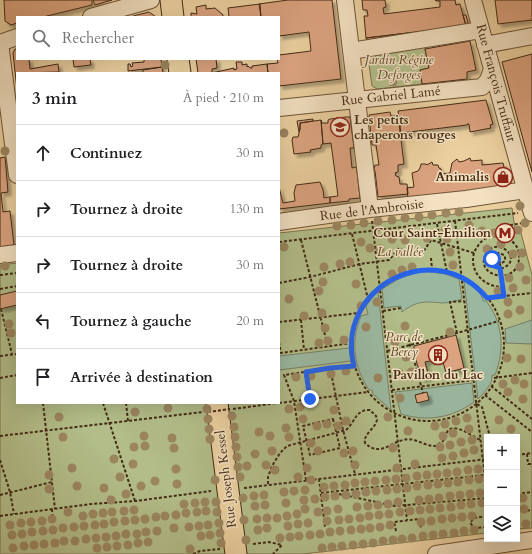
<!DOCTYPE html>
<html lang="fr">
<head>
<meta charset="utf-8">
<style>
  body { margin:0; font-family:Cardo,serif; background:#f6f6f6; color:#202124 }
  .controls { position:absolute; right:12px; bottom:12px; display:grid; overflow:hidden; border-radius:0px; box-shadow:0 4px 16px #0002 }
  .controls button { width:36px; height:36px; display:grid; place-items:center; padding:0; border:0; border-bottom:1px solid #e0e0e0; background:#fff; color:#202124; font:20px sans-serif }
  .stop { position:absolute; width:12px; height:12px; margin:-9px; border:3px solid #2563eb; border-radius:50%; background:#fff }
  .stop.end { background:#2563eb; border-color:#fff; box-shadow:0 1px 4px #0008 }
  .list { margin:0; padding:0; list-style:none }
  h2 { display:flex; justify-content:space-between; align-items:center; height:52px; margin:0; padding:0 16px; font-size:17px }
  h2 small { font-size:13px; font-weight:400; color:#757577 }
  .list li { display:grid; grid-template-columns:26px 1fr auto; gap:12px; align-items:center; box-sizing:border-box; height:56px; padding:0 16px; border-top:1px solid #e0e0e0 }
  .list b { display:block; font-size:15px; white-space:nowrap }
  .list em { font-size:13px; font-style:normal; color:#757577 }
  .icon { flex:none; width:22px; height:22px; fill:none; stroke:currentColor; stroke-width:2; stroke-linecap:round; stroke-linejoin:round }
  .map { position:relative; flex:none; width:532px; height:554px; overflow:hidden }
  .search { position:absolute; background:#fff; box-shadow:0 4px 16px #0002; left:16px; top:16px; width:264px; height:44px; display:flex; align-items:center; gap:10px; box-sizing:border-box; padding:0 14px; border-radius:0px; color:#757577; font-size:15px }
  .panel { position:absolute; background:#fff; box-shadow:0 4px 16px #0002; left:16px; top:72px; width:264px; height:332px; border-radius:0px }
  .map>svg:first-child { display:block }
  .green { fill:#b2bd89; stroke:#7a744e }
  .water { fill:#9ab8a0; stroke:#778068 }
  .building { fill:#dba37f; stroke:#432b14; filter:url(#shadow) }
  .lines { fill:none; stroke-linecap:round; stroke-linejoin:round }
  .minor-casing { stroke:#6d5437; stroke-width:18 }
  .major-casing { stroke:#432b14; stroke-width:23 }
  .path { stroke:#432b14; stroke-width:2; stroke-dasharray:3 2; stroke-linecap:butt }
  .minor { stroke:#f3e1c2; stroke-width:16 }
  .major { stroke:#ecd1a1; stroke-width:21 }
  .path-bridge { stroke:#432b14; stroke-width:2; stroke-dasharray:3 2; stroke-linecap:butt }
  .tree { fill:#9b8660 }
  .route { stroke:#2563eb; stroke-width:5 }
  .labels { text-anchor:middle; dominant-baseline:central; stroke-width:3; stroke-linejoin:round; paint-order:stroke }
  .park-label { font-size:13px; font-style:italic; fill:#59482b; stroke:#f3e1c2 }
  .street-label { font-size:13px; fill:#432b14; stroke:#f3e1c2 }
  .poi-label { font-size:13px; font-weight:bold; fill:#432b14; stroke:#f3e1c2; text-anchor:end }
</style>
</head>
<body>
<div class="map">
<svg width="532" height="554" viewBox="0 0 532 554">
  <defs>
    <filter id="shadow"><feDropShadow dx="3.5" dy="3.5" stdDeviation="1" flood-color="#0004"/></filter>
  </defs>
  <rect width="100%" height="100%" fill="#ecd1a1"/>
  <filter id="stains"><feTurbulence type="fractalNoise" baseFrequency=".005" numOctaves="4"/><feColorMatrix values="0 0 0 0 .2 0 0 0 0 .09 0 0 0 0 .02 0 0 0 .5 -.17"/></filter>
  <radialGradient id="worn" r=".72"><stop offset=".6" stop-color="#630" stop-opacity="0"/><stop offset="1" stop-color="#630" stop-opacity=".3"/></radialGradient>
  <!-- green -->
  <path class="green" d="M424 44 429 68 420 70 422 84 377 89 372 86 369 64 380 50Z
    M512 208 515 229H520L532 275V528L517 529V437H487V533L303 554H0V265L17 263V403H279V233Z"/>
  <!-- water -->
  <path class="water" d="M423 271 445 274 459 279 462 299C456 301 448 303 442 303 425 301 416 301 402 312L401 306 384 308 382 289 400 278Z
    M464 281C472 286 482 292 483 301H486C503 322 505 350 495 375H492C493 384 484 393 478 399Z
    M378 292 391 410 373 394 372 390H369C354 367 350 342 361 316L368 314 366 306 372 298Z
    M532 320V344L506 343 505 329Z
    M349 348 351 361 279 370V356Z
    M472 383 474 402C452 418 427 422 401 414L395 392Z"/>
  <!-- building -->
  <path class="building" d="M4 0H92V5L43 17H17V23L11 25 5 21Z
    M93 0H112L95 5Z
    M288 0H332L341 79 279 86V73H268L267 64 278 63 277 59H279V55L311 51 309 32 279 36V17H261L259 4Z
    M362 0H385L386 7 383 8 384 14 440 7V1H436L435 0H455L456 5 460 4 466 26 366 38 364 16H368L367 10H363Z
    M495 0H532V20L498 24Z
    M260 4 261 17H229L228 8Z
    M206 5V9L215 8 223 15 222 17H191V13L197 14 196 7Z
    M149 12 156 17H130L137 15Z
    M463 15H466L469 28 367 40 366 38 466 26Z
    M470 41 476 70 467 72V79L422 84 420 70 429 68 425 49Z
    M15 49H17V59H29L30 69 58 64 59 72 17 73V90L13 53Z
    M532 54V172L502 62Z
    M73 59H90L91 65 74 67Z
    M144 59H161L162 67 128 71V64H130L131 67 133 66 132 63 144 62Z
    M196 59H216L217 68 212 69V73L234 68V70L237 69 236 62H242V65L247 64V67L248 66 250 68H252V66L267 64 268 73H198Z
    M162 67 163 73H143V70Z
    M486 100 493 124 490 125 491 128 470 132 469 124H467V125L401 133 398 111Z
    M390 112 391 116 398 115 404 164 398 165V172L395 173 396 176 399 177 400 184H407L408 194 378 197 375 171 374 169 375 165H379L376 145H372L369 115Z
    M346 117H350L354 148H350L352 168 356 167 357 171 360 198 349 199V201L330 203V197L338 196 331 143 323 144 321 120 322 123H328V120L330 119Z
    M313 119V121L300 123V129L299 132 297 121Z
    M321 120 323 144 321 145V148L310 150 311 152 294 154 292 140 293 137H298L300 129V123Z
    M5 157 8 192 1 193 3 212 10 211 14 245 0 247V158Z
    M470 158 471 161 482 160V165L503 163 509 187 408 199 407 188 414 187 412 173 418 171 420 168 421 164H426L427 165 432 162 433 165H438L439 168 441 169 442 174 450 173 452 163 457 159 459 162 464 161Z
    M320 182 323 190 324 198 330 197V203L279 209V187L283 203 295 201 294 193 296 185Z
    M17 291V305L0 309V295Z
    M456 335 464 368 446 373 442 358 425 362 429 377 422 379 413 351H414V346Z
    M427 392 429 400 417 403 415 395Z"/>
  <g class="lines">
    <defs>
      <path id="minor" d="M345 0 370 209
        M473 0 532 213
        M91 17 151 0
        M0 43 17 175
        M0 43 17 37
        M485 45 532 36
        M351 51 481 30
        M279 108 482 87 488 80 492 69
        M279 222 370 209 466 199 526 190
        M0 255 17 253
        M436 554 532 540"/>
      <path id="major" d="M171 0 173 17
        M178 59 180 73
        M217 403 236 554"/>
    </defs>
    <!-- minor casing -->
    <use href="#minor" class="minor-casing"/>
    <!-- major casing -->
    <use href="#major" class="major-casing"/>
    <!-- path -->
    <path class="path" d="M372 221 407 520
      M455 221 487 495
      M437 224 447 272
      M505 226 523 223
      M352 234 368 299
      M301 240 328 347
      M279 242 518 213
      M474 253C469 272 484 287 503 287
      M431 258 432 269
      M500 264 504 296
      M352 345a76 76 0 1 1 152 0a76 76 0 1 1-152 0Z
      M0 275 17 273
      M279 283 310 277 360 264 389 260 399 248 412 256 416 251 422 254 431 240 474 253C476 248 479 244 483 240 497 231 521 239 519 258 518 286 476 277 485 256 495 233 525 259 503 268L496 267 493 263 492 259 495 253H500L505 256V261L500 264 499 259
      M0 289 17 286
      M487 298 532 293
      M1 309 12 354
      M383 311 401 308
      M301 320 304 350
      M279 322 359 313
      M457 333 450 302 464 301
      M407 334 423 393
      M279 342 281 353 352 343
      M387 351 457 333 499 321
      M0 356 17 354
      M330 368 343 430 355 474
      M306 372 310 399
      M0 378 17 375
      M494 378 532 373
      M491 386 532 419
      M392 390 474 380
      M485 395 532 432
      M43 403 55 509
      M103 403 135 501
      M126 403 128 421
      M279 403 368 392
      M477 404 482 407 490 437
      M233 409 277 403
      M333 419 340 448 310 455 303 426Z
      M0 436 203 412
      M527 454 528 464H532
      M517 455 532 453
      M0 460 10 492 14 514
      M319 479 325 527
      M306 480 294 401 284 375 330 368 354 366
      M268 484V477L272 466 280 453 287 446 346 430C355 422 356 409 370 410L376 416 377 420C375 429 363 434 365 443 379 457 390 443 403 440 414 436 425 447 436 446L443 441 448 430C459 424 470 436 481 440
      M244 488 487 459
      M321 493 485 475
      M334 493 395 506 487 498
      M517 494 532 492
      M0 495 52 482
      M52 509 53 521
      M517 512 532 510
      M0 516 91 504 136 501 211 491
      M487 516 474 518 470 523 475 528 487 527
      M517 524 532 522
      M396 531 394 522 419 519 421 528
      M253 544 269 542 282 545 273 554
      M193 554 200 551 220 549"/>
    <!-- minor -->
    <use href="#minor" class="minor"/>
    <!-- major -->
    <use href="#major" class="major"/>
    <!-- path-bridge -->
    <path class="path-bridge" d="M208 412 230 409"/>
  </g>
  <!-- trees -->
  <g class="tree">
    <circle cx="165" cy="65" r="4.5"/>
    <circle cx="393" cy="82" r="4.5"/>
    <circle cx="284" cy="133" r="4.5"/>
    <circle cx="5" cy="151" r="4.5"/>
    <circle cx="520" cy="206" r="4.5"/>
    <circle cx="459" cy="212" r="4.5"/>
    <circle cx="446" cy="213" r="4.5"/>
    <circle cx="432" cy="215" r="4.5"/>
    <circle cx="419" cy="217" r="4.5"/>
    <circle cx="405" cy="218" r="4.5"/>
    <circle cx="392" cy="220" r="4.5"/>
    <circle cx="378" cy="221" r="4.5"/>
    <circle cx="364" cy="223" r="4.5"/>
    <circle cx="525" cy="223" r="4.5"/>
    <circle cx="351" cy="225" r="4.5"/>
    <circle cx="469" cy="225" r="4.5"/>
    <circle cx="337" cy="226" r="4.5"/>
    <circle cx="445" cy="230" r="4.5"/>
    <circle cx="518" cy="230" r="4.5"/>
    <circle cx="482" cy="231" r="4.5"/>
    <circle cx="494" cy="233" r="4.5"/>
    <circle cx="509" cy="236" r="4.5"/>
    <circle cx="427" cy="238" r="4.5"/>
    <circle cx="392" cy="239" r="4.5"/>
    <circle cx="447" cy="239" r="4.5"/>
    <circle cx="405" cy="240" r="4.5"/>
    <circle cx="361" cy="242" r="4.5"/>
    <circle cx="501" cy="244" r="4.5"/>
    <circle cx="284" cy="247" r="4.5"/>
    <circle cx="370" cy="248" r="4.5"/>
    <circle cx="380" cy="249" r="4.5"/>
    <circle cx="487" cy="249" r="4.5"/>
    <circle cx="450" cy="252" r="4.5"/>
    <circle cx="522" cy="253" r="4.5"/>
    <circle cx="513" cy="254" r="4.5"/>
    <circle cx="350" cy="262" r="4.5"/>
    <circle cx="340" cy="264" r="4.5"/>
    <circle cx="453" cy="265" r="4.5"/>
    <circle cx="5" cy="266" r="4.5"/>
    <circle cx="324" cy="267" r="4.5"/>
    <circle cx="412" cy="267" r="4.5"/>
    <circle cx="520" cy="267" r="4.5"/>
    <circle cx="402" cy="270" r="4.5"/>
    <circle cx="392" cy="274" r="4.5"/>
    <circle cx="509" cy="278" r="4.5"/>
    <circle cx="526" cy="280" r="4.5"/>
    <circle cx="323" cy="282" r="4.5"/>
    <circle cx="356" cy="284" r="4.5"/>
    <circle cx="513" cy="288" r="4.5"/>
    <circle cx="319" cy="291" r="4.5"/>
    <circle cx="498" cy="291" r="4.5"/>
    <circle cx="289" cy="299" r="4.5"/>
    <circle cx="377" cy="302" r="4.5"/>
    <circle cx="508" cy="302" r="4.5"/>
    <circle cx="361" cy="306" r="4.5"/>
    <circle cx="520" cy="310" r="4.5"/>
    <circle cx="322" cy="313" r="4.5"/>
    <circle cx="508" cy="314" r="4.5"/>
    <circle cx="304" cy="316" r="4.5"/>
    <circle cx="9" cy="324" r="4.5"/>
    <circle cx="405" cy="326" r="4.5"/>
    <circle cx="366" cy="327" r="4.5"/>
    <circle cx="325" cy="328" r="4.5"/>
    <circle cx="450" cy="332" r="4.5"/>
    <circle cx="11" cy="333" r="4.5"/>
    <circle cx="344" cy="340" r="4.5"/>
    <circle cx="328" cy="341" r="4.5"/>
    <circle cx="395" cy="342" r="4.5"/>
    <circle cx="319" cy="343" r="4.5"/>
    <circle cx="406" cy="357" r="4.5"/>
    <circle cx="507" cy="358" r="4.5"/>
    <circle cx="521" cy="359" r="4.5"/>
    <circle cx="346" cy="371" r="4.5"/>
    <circle cx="411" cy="372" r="4.5"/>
    <circle cx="399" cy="373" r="4.5"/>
    <circle cx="331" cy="374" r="4.5"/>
    <circle cx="311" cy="376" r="4.5"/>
    <circle cx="296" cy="377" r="4.5"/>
    <circle cx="378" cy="378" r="4.5"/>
    <circle cx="515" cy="380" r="4.5"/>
    <circle cx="503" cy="384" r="4.5"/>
    <circle cx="524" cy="384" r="4.5"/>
    <circle cx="508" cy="392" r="4.5"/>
    <circle cx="400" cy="398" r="4.5"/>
    <circle cx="523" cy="399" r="4.5"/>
    <circle cx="300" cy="407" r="4.5"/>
    <circle cx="168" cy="408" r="4.5"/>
    <circle cx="207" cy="409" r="4.5"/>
    <circle cx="289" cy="409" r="4.5"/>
    <circle cx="334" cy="410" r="4.5"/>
    <circle cx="135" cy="412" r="4.5"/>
    <circle cx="232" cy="416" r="4.5"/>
    <circle cx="59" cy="417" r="4.5"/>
    <circle cx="388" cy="417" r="4.5"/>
    <circle cx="467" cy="418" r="4.5"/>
    <circle cx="208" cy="419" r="4.5"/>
    <circle cx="303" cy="419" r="4.5"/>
    <circle cx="499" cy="420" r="4.5"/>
    <circle cx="346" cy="421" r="4.5"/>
    <circle cx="456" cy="421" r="4.5"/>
    <circle cx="327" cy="424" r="4.5"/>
    <circle cx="445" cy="424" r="4.5"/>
    <circle cx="317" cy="426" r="4.5"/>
    <circle cx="338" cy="426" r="4.5"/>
    <circle cx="435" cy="426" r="4.5"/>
    <circle cx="234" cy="427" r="4.5"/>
    <circle cx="286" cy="428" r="4.5"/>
    <circle cx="209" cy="429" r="4.5"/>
    <circle cx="469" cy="429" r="4.5"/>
    <circle cx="511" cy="429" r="4.5"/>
    <circle cx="408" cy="431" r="4.5"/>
    <circle cx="259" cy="432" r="4.5"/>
    <circle cx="453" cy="433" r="4.5"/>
    <circle cx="144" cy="436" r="4.5"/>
    <circle cx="270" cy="436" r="4.5"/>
    <circle cx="443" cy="436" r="4.5"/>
    <circle cx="63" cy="437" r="4.5"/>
    <circle cx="235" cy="437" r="4.5"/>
    <circle cx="289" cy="437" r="4.5"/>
    <circle cx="172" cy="438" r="4.5"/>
    <circle cx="210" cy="439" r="4.5"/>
    <circle cx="472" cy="440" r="4.5"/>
    <circle cx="461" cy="442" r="4.5"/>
    <circle cx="311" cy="443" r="4.5"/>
    <circle cx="450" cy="445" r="4.5"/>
    <circle cx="145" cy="446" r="4.5"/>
    <circle cx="134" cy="447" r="4.5"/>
    <circle cx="236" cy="447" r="4.5"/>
    <circle cx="440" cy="447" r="4.5"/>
    <circle cx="174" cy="448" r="4.5"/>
    <circle cx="393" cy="448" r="4.5"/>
    <circle cx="474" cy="450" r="4.5"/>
    <circle cx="272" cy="451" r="4.5"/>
    <circle cx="318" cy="451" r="4.5"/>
    <circle cx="353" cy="451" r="4.5"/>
    <circle cx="344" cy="453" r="4.5"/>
    <circle cx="464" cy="453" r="4.5"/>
    <circle cx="255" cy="454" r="4.5"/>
    <circle cx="453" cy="456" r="4.5"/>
    <circle cx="237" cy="457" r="4.5"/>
    <circle cx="442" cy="458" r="4.5"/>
    <circle cx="114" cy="459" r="4.5"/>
    <circle cx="133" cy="464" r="4.5"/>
    <circle cx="415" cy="464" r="4.5"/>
    <circle cx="266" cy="465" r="4.5"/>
    <circle cx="355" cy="465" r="4.5"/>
    <circle cx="247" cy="466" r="4.5"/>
    <circle cx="238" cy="467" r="4.5"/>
    <circle cx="72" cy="468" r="4.5"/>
    <circle cx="307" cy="468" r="4.5"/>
    <circle cx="397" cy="468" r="4.5"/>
    <circle cx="176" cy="469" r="4.5"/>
    <circle cx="478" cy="469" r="4.5"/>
    <circle cx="275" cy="470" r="4.5"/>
    <circle cx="468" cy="470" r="4.5"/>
    <circle cx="457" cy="472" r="4.5"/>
    <circle cx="447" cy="473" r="4.5"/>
    <circle cx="437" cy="474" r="4.5"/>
    <circle cx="49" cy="475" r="4.5"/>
    <circle cx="427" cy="475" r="4.5"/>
    <circle cx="417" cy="476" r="4.5"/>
    <circle cx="120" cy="477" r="4.5"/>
    <circle cx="240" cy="477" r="4.5"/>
    <circle cx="298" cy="477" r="4.5"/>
    <circle cx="406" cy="478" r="4.5"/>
    <circle cx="396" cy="479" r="4.5"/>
    <circle cx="479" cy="479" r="4.5"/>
    <circle cx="215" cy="480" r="4.5"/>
    <circle cx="311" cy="480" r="4.5"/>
    <circle cx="386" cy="480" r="4.5"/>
    <circle cx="469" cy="480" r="4.5"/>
    <circle cx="155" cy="481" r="4.5"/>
    <circle cx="375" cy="481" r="4.5"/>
    <circle cx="365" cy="482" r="4.5"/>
    <circle cx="458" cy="482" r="4.5"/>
    <circle cx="355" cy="483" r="4.5"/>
    <circle cx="448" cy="483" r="4.5"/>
    <circle cx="177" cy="484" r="4.5"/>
    <circle cx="438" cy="484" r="4.5"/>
    <circle cx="345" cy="485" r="4.5"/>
    <circle cx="428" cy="485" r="4.5"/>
    <circle cx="77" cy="486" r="4.5"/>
    <circle cx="141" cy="486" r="4.5"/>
    <circle cx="334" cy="486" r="4.5"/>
    <circle cx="417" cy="486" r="4.5"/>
    <circle cx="324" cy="487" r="4.5"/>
    <circle cx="104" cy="488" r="4.5"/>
    <circle cx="407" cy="488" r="4.5"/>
    <circle cx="49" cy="489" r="4.5"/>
    <circle cx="397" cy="489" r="4.5"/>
    <circle cx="305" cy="490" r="4.5"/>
    <circle cx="387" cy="490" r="4.5"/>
    <circle cx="294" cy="491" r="4.5"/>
    <circle cx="376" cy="491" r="4.5"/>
    <circle cx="284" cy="492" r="4.5"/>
    <circle cx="366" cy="492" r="4.5"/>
    <circle cx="480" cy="493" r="4.5"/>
    <circle cx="126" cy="494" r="4.5"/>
    <circle cx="356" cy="494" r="4.5"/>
    <circle cx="470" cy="494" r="4.5"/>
    <circle cx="264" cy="495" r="4.5"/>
    <circle cx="346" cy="495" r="4.5"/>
    <circle cx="460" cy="495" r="4.5"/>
    <circle cx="254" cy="496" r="4.5"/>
    <circle cx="335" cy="496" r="4.5"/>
    <circle cx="450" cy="496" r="4.5"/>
    <circle cx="325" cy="497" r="4.5"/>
    <circle cx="243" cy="498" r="4.5"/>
    <circle cx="439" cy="498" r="4.5"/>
    <circle cx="523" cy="498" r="4.5"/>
    <circle cx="315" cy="499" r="4.5"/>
    <circle cx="429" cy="499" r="4.5"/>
    <circle cx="111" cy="500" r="4.5"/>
    <circle cx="304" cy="500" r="4.5"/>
    <circle cx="419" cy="500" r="4.5"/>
    <circle cx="205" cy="502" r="4.5"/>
    <circle cx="216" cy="502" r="4.5"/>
    <circle cx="398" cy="502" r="4.5"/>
    <circle cx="195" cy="503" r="4.5"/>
    <circle cx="286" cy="503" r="4.5"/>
    <circle cx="482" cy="503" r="4.5"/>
    <circle cx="184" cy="504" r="4.5"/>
    <circle cx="388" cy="504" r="4.5"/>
    <circle cx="471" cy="504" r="4.5"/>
    <circle cx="265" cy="505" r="4.5"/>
    <circle cx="378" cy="505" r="4.5"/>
    <circle cx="461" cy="505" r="4.5"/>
    <circle cx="255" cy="506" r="4.5"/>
    <circle cx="368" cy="506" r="4.5"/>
    <circle cx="357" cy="507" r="4.5"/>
    <circle cx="451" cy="507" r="4.5"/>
    <circle cx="440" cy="508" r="4.5"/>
    <circle cx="305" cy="509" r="4.5"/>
    <circle cx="338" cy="509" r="4.5"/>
    <circle cx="430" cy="509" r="4.5"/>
    <circle cx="524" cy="509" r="4.5"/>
    <circle cx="134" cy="510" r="4.5"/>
    <circle cx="420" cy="510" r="4.5"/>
    <circle cx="124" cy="511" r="4.5"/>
    <circle cx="206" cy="511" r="4.5"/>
    <circle cx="327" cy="511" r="4.5"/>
    <circle cx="410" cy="511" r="4.5"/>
    <circle cx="68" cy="512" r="4.5"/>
    <circle cx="112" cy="512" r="4.5"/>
    <circle cx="197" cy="512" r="4.5"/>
    <circle cx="217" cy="512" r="4.5"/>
    <circle cx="318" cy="512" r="4.5"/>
    <circle cx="400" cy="512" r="4.5"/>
    <circle cx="103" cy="513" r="4.5"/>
    <circle cx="186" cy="513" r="4.5"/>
    <circle cx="93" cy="514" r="4.5"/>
    <circle cx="297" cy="514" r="4.5"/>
    <circle cx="389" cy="514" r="4.5"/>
    <circle cx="176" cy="515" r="4.5"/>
    <circle cx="379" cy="515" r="4.5"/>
    <circle cx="83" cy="516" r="4.5"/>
    <circle cx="165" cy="516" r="4.5"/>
    <circle cx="287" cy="516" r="4.5"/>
    <circle cx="369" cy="516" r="4.5"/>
    <circle cx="472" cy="516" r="4.5"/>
    <circle cx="156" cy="517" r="4.5"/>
    <circle cx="462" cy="517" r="4.5"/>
    <circle cx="267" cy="518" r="4.5"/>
    <circle cx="277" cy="518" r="4.5"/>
    <circle cx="360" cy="518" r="4.5"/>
    <circle cx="452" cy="518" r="4.5"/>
    <circle cx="52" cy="519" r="4.5"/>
    <circle cx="145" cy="519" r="4.5"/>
    <circle cx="257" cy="519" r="4.5"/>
    <circle cx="349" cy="519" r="4.5"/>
    <circle cx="442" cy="519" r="4.5"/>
    <circle cx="135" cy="520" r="4.5"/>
    <circle cx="244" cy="520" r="4.5"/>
    <circle cx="339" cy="520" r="4.5"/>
    <circle cx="42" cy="521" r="4.5"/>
    <circle cx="125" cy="521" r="4.5"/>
    <circle cx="327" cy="521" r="4.5"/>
    <circle cx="431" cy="521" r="4.5"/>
    <circle cx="31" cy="522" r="4.5"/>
    <circle cx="114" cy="522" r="4.5"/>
    <circle cx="421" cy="522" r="4.5"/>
    <circle cx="21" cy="523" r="4.5"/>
    <circle cx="219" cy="523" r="4.5"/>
    <circle cx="308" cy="523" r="4.5"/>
    <circle cx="104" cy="524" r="4.5"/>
    <circle cx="298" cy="524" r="4.5"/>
    <circle cx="526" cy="524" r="4.5"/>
    <circle cx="10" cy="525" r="4.5"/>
    <circle cx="95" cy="525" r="4.5"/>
    <circle cx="208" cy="525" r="4.5"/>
    <circle cx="390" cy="525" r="4.5"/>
    <circle cx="84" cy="526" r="4.5"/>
    <circle cx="199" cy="526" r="4.5"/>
    <circle cx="288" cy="526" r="4.5"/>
    <circle cx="74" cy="527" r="4.5"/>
    <circle cx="189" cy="527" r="4.5"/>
    <circle cx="380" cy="527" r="4.5"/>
    <circle cx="63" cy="528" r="4.5"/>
    <circle cx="174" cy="528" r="4.5"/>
    <circle cx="267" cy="528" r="4.5"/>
    <circle cx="370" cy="528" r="4.5"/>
    <circle cx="361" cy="529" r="4.5"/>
    <circle cx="53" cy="530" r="4.5"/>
    <circle cx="258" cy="530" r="4.5"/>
    <circle cx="351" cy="530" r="4.5"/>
    <circle cx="474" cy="530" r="4.5"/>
    <circle cx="43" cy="531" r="4.5"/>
    <circle cx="157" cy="531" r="4.5"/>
    <circle cx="340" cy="531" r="4.5"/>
    <circle cx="464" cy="531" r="4.5"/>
    <circle cx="32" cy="532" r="4.5"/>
    <circle cx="146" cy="532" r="4.5"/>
    <circle cx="330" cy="532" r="4.5"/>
    <circle cx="220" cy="533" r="4.5"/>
    <circle cx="454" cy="533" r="4.5"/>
    <circle cx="22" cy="534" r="4.5"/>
    <circle cx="126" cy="534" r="4.5"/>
    <circle cx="137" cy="534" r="4.5"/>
    <circle cx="320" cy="534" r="4.5"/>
    <circle cx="443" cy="534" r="4.5"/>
    <circle cx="12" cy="535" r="4.5"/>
    <circle cx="210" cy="535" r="4.5"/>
    <circle cx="310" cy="535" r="4.5"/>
    <circle cx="433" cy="535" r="4.5"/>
    <circle cx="116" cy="536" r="4.5"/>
    <circle cx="201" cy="536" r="4.5"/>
    <circle cx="299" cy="536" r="4.5"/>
    <circle cx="423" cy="536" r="4.5"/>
    <circle cx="106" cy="537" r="4.5"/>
    <circle cx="290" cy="537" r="4.5"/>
    <circle cx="96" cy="538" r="4.5"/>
    <circle cx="280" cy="538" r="4.5"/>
    <circle cx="412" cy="538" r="4.5"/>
    <circle cx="86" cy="539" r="4.5"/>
    <circle cx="402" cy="539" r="4.5"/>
    <circle cx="246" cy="540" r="4.5"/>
    <circle cx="393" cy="540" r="4.5"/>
    <circle cx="64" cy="541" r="4.5"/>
    <circle cx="75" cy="541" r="4.5"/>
    <circle cx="383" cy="541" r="4.5"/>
    <circle cx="148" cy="542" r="4.5"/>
    <circle cx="55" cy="543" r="4.5"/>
    <circle cx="138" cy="543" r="4.5"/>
    <circle cx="221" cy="543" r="4.5"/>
    <circle cx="373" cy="543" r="4.5"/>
    <circle cx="44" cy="544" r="4.5"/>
    <circle cx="363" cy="544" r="4.5"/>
    <circle cx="34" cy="545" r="4.5"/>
    <circle cx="128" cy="545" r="4.5"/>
    <circle cx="353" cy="545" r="4.5"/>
    <circle cx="24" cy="546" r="4.5"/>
    <circle cx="117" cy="546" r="4.5"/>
    <circle cx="342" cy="546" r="4.5"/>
    <circle cx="107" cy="547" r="4.5"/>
    <circle cx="332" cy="547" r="4.5"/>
    <circle cx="13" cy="548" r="4.5"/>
    <circle cx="97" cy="548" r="4.5"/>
    <circle cx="322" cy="548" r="4.5"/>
    <circle cx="190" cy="549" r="4.5"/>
  </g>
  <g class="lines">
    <!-- route -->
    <path class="route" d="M310 399 306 372 330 368 354 366C334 287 435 235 487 298L504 296 500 268 494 266 492 259"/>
  </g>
  <!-- icons -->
  <defs>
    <symbol id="school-ring" viewBox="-11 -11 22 22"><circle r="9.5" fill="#f3e1c2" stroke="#8f2418" stroke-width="1.5"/><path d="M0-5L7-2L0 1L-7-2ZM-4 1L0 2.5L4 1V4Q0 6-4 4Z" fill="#8f2418"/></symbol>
    <symbol id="shop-ring" viewBox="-11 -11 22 22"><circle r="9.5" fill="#f3e1c2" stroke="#8f2418" stroke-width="1.5"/><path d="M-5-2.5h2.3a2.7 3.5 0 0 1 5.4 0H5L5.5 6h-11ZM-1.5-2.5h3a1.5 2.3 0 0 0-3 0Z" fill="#8f2418"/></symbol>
    <symbol id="metro-ring" viewBox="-11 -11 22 22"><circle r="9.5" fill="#f3e1c2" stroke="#8f2418" stroke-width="1.5"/><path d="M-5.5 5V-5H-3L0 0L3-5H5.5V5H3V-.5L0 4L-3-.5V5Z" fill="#8f2418"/></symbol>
    <symbol id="building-ring" viewBox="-11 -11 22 22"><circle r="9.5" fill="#f3e1c2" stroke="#8f2418" stroke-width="1.5"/><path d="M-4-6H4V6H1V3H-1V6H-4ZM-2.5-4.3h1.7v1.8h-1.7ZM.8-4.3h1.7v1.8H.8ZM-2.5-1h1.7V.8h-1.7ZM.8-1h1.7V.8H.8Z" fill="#8f2418"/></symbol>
  </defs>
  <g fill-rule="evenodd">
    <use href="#school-ring" x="329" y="116" width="22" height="22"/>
    <use href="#shop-ring" x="492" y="166" width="22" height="22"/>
    <use href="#metro-ring" x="494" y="222" width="22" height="22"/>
    <use href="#building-ring" x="427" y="344" width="22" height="22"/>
  </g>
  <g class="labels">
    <!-- park labels -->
    <g class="park-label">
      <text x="399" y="60">Jardin Régine<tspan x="399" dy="15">Deforges</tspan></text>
      <text x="400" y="252">La vallée</text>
      <text x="404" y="337">Parc de<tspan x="404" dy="15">Bercy</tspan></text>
    </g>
    <!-- street labels -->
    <g class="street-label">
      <text transform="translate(496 83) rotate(75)">Rue François Truffaut</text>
      <text transform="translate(391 96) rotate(-6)">Rue Gabriel Lamé</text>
      <text transform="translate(372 210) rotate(-7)">Rue de l'Ambroisie</text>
      <text transform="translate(226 479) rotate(-97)">Rue Joseph Kessel</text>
    </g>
    <!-- poi labels -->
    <g class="poi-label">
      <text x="354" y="120" text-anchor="start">Les petits<tspan x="354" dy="15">chaperons rouges</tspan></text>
      <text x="489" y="177">Animalis</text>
      <text x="491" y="233">Cour Saint-Émilion</text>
      <text x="438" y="375" text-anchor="middle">Pavillon du Lac</text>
    </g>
  </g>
  <rect width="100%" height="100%" filter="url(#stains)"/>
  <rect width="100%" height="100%" fill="url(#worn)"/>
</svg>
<div class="controls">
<button>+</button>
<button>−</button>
<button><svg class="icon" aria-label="layers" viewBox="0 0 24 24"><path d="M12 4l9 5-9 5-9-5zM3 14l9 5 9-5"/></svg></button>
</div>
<div class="stop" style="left:492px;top:259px"></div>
<div class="stop end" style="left:310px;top:399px"></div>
<div class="search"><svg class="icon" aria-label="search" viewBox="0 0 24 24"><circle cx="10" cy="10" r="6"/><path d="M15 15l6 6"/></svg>Rechercher</div>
<section class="panel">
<h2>3 min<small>À pied · 210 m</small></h2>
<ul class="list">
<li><svg class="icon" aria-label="ahead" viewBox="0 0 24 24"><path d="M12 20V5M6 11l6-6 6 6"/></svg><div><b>Continuez</b></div><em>30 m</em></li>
<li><svg class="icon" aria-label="right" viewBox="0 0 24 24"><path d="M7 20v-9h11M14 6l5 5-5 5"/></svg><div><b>Tournez à droite</b></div><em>130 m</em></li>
<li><svg class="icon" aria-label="right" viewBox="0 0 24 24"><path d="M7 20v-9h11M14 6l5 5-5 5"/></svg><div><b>Tournez à droite</b></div><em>30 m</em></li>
<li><svg class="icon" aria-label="left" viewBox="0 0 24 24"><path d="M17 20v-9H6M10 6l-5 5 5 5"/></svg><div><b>Tournez à gauche</b></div><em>20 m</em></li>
<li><svg class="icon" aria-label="arrive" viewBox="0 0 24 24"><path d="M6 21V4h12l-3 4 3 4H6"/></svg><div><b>Arrivée à destination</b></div></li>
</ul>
</section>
</div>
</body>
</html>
